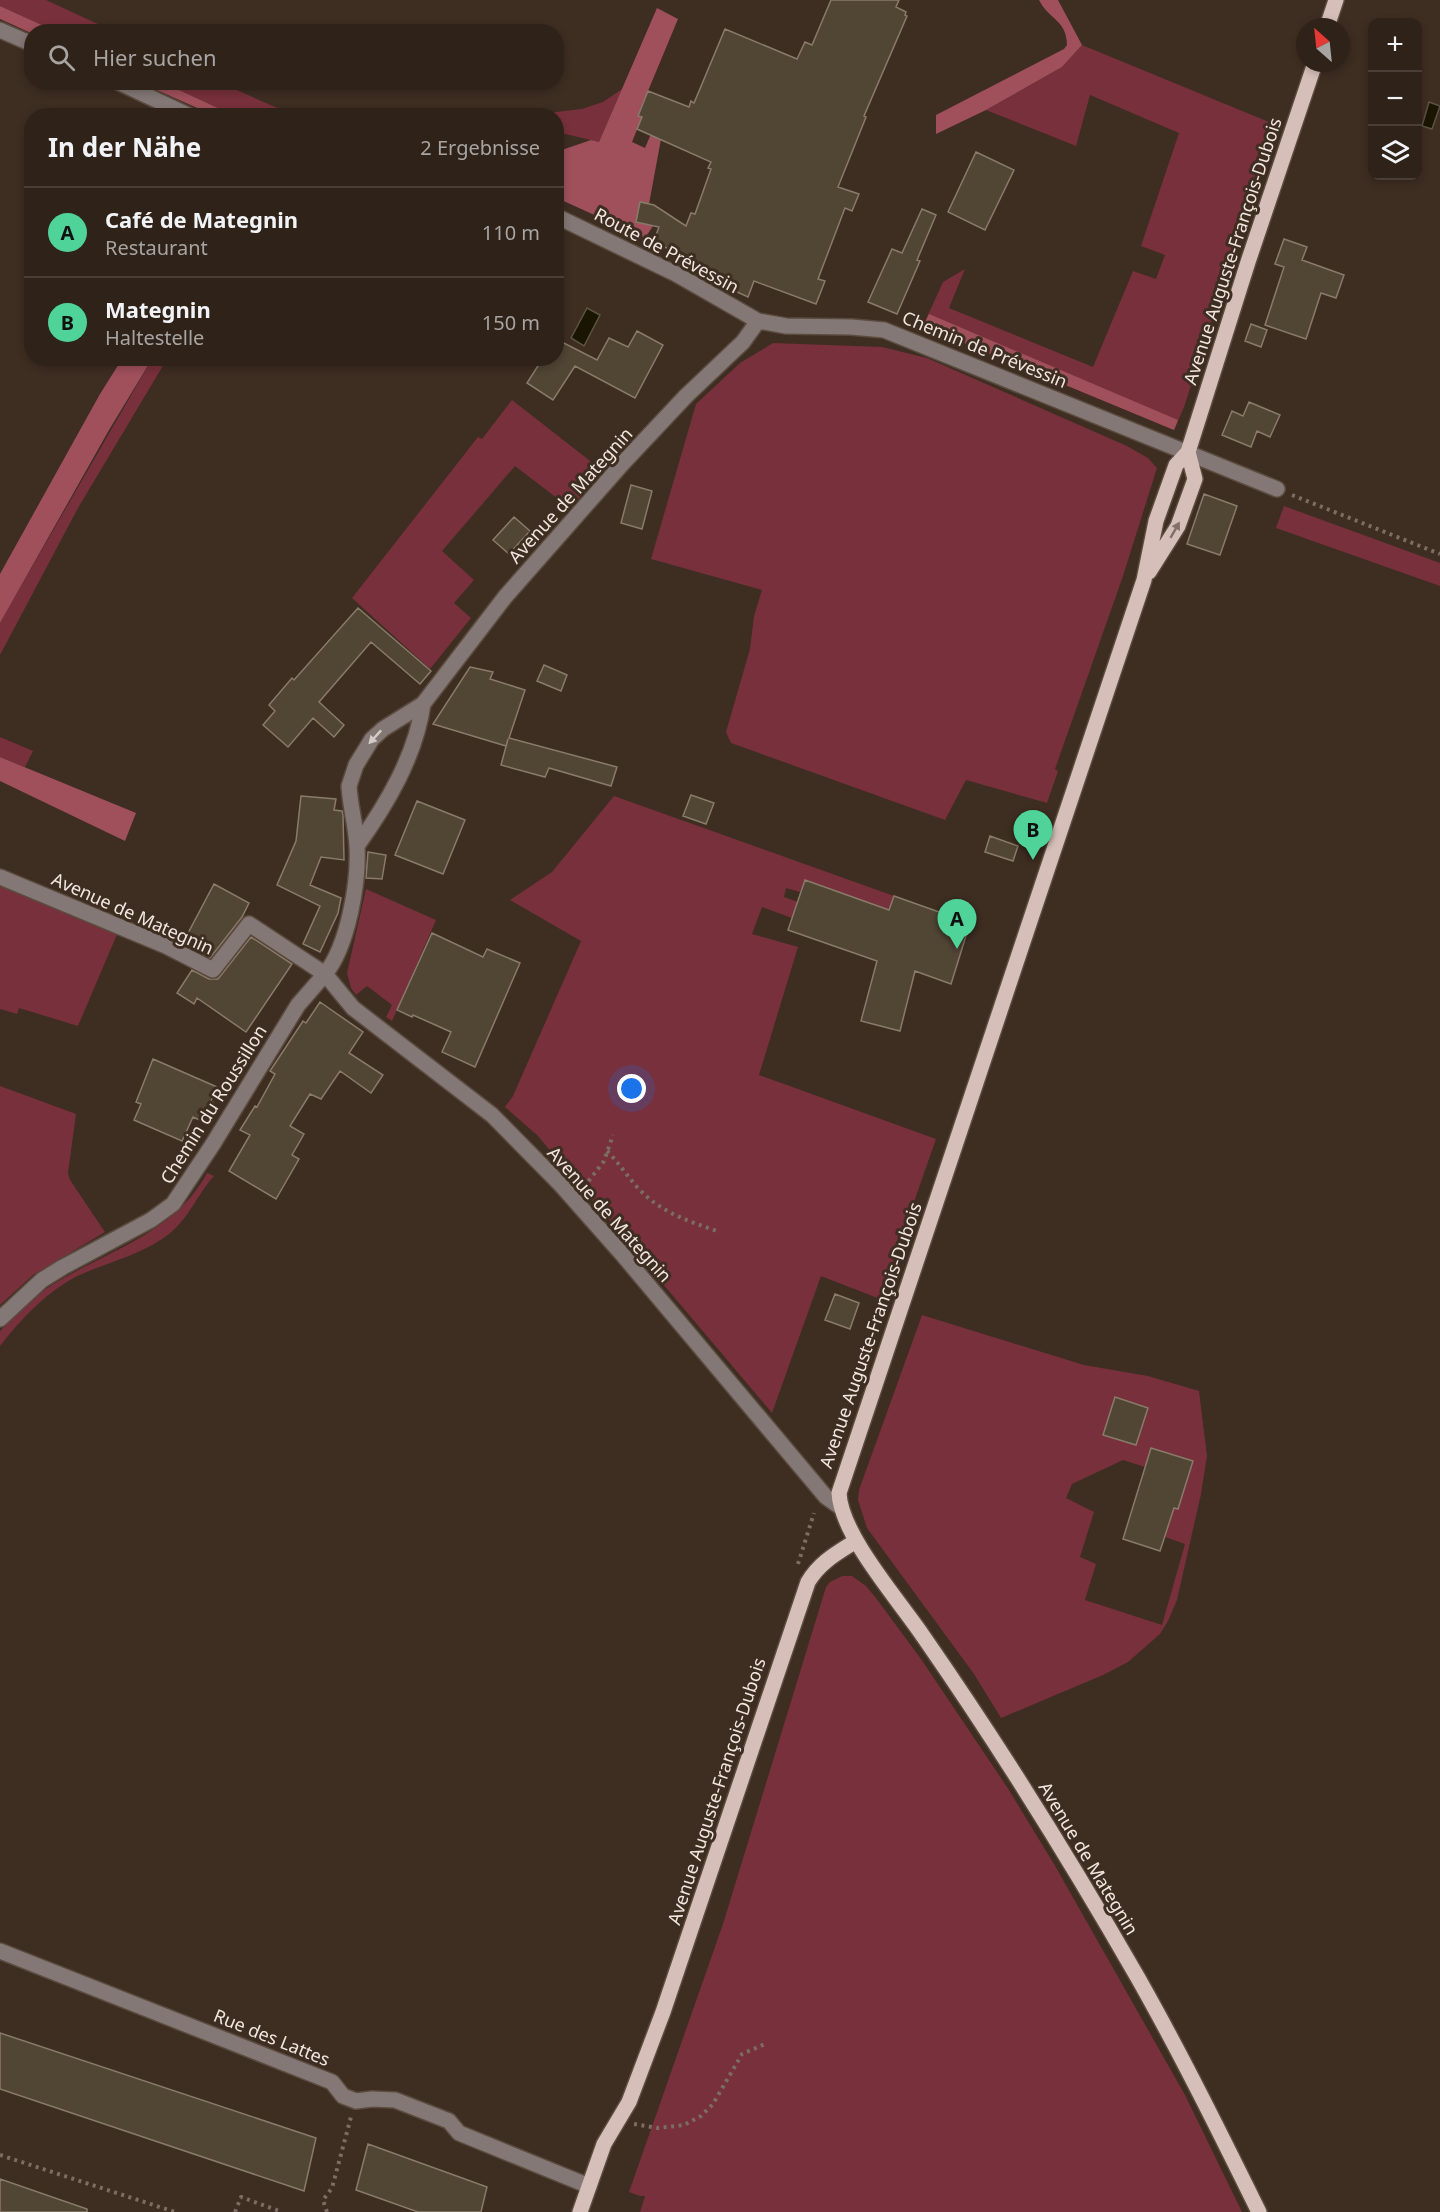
<!DOCTYPE html>
<html lang="de">
<head>
<meta charset="utf-8">
<style>
  body { margin:0; font-family:"Noto Sans",sans-serif; background:#3a2f26; color:#f1f3f6 }
  .controls { position:absolute; right:18px; top:18px; display:grid; overflow:hidden; border-radius:12px; box-shadow:0 3px 9px #0003 }
  .controls button { width:54px; height:54px; display:grid; place-items:center; padding:0; border:0; border-bottom:2px solid #493f38; background:#2e2219; color:#f1f3f6; font:30px sans-serif }
  .compass { position:absolute; left:1296px; top:18px; width:54px; height:54px; border-radius:50%; background:#2e2219; box-shadow:0 3px 9px #0003; rotate:333deg }
  .you { position:absolute; left:632px; top:1089px; width:21px; height:21px; margin:-15px; border:4px solid #fff; border-radius:50%; background:#1a73e8; box-shadow:0 0 0 9px #1a73e833 }
  .badge { display:grid; place-items:center; width:39px; height:39px; border-radius:50%; background:#4fd399; color:#111; font-size:20px; font-weight:700 }
  .pin { position:absolute; translate:-50% -50px; filter:drop-shadow(0 2px 3px #0008) }
  .pin::after { content:''; position:absolute; top:32px; width:21px; height:18px; background:inherit; clip-path:polygon(0 0,100% 0,50% 100%) }
  .list { margin:0; padding:0; list-style:none }
  h2 { display:flex; justify-content:space-between; align-items:center; height:78px; margin:0; padding:0 24px; font-size:26px }
  h2 small { font-size:20px; font-weight:400; color:#a7a4a2 }
  .list li { display:grid; grid-template-columns:39px 1fr auto; gap:18px; align-items:center; box-sizing:border-box; height:90px; padding:0 24px; border-top:2px solid #493f38 }
  .list b { display:block; font-size:22px; white-space:nowrap }
  .list p { margin:0; font-size:20px; white-space:nowrap; color:#a7a4a2 }
  .list em { font-size:20px; font-style:normal; color:#a7a4a2 }
  .icon { flex:none; width:33px; height:33px; fill:none; stroke:currentColor; stroke-width:2; stroke-linecap:round; stroke-linejoin:round }
  .map { position:relative; flex:none; width:1440px; height:2212px; overflow:hidden }
  .search { position:absolute; background:#2e2219; box-shadow:0 3px 9px #0003; left:24px; top:24px; width:540px; height:66px; display:flex; align-items:center; gap:15px; box-sizing:border-box; padding:0 21px; border-radius:24px; color:#a7a4a2; font-size:22px }
  .panel { position:absolute; background:#2e2219; box-shadow:0 3px 9px #0003; left:24px; top:108px; width:540px; height:258px; border-radius:24px }
  .map>svg:first-child { display:block }
  .green { fill:#78303c; fill-rule:evenodd }
  .forest { fill:#a0505b }
  .water { fill:#1a1500; stroke:#5b5443; stroke-width:1.5 }
  .building { fill:#514534; stroke:#897b69; stroke-width:1.5 }
  .lines { fill:none; stroke-linecap:round; stroke-linejoin:round }
  .minor-casing { stroke:#5b4b3f; stroke-width:18 }
  .major-casing { stroke:#5b4b3f; stroke-width:18 }
  .path { stroke:#7c6d63; stroke-width:4; stroke-dasharray:3 4.5; stroke-linecap:butt }
  .minor { stroke:#837875; stroke-width:15 }
  .major { stroke:#d6bfb9; stroke-width:15 }
  .oneway { fill:#826f65 }
  .oneway2 { fill:#d6cac4 }
  .labels { text-anchor:middle; dominant-baseline:central; stroke-width:6; stroke-linejoin:round; paint-order:stroke }
  .street-label { font-size:18px; fill:#f2e6df; stroke:#3e2d21 }
</style>
</head>
<body>
<div class="map">
<svg width="1440" height="2212" viewBox="0 0 1440 2212">
  <rect width="100%" height="100%" fill="#3e2d21"/>
  <!-- green -->
  <path class="green" d="M0 0H46L113 31H55L0 6Z
    M1082 45 1276 125 1184 407 1174 430 923 326 943 282 965 269 949 308 1093 367 1133 271 1156 279 1165 255 1141 246 1179 133 1090 95 1076 146 986 110 1062 67Z
    M164 83H221L275 107 299 113 345 115 539 114 582 109 603 102 622 89 599 142 557 132 556 116 233 115Z
    M773 343 882 347 927 358 1127 446 1148 458 1157 468 1123 576 1055 769 1058 771 1047 803 966 780 945 820 731 743 726 732 750 649 754 616 762 590 651 559 696 404 740 363Z
    M152 359H167L78 508 0 655V623L6 612Z
    M512 400 603 471 570 508 515 466 442 551 474 580 454 603 471 618 430 669 352 598 478 437 482 439Z
    M1284 506 1440 563V586L1276 528Z
    M0 737 33 751 25 767 0 757Z
    M614 796 894 896 889 910 805 880 800 892 786 888 784 897 798 902 792 918 762 907 752 934 798 947 759 1075 936 1139 880 1299 821 1276 772 1413 537 1135 505 1107 513 1096 581 941 510 900 552 872Z
    M0 882 118 932 78 1026 19 1008 17 1014 0 1009Z
    M366 889 436 920 392 1021 386 1017 392 1005 367 986 356 995 351 988 347 973Z
    M0 1086 76 1114 68 1173 70 1180 105 1232 33 1275 0 1305Z
    M207 1173 214 1176C197 1195 189 1218 169 1234 143 1254 112 1261 82 1274 50 1288 21 1319 0 1346V1331C16 1315 32 1297 52 1285 107 1251 175 1233 207 1173Z
    M922 1315 1084 1365 1148 1376 1199 1391 1207 1456 1201 1494 1177 1600 1168 1621 1160 1634 1128 1662 1103 1675 1001 1718 974 1674 867 1528 858 1500 859 1490ZM1152 1448 1193 1461 1178 1509 1174 1508 1165 1537 1185 1544 1162 1625 1085 1600 1096 1564 1080 1557 1094 1512 1066 1498 1072 1484 1123 1460 1145 1467Z
    M842 1576H852L866 1586 876 1598 921 1659 1007 1787 1054 1864 1185 2095 1242 2212H640L645 2196H640L629 2192 723 1924 826 1587 830 1582Z"/>
  <!-- forest -->
  <path class="forest" d="M1039 0H1058L1082 45 1062 67 986 110 936 134V115L1064 49 1067 45C1067 20 1048 19 1039 0Z
    M0 6 55 31 31 33 0 19Z
    M657 8 678 19 638 115 642 117 632 142 645 148 653 129 661 139 649 204 640 202 636 222 653 226 645 238 557 198 556 152 591 140 599 142Z
    M141 83H164L233 115H213Z
    M929 314 1178 420 1174 430 923 326Z
    M122 359H152L109 430 0 623V574L100 394Z
    M0 757 136 813 125 841 0 781Z"/>
  <!-- water -->
  <path class="water" d="M1429 102 1440 106 1432 129 1422 126Z
    M587 308 600 315 584 346 571 338Z"/>
  <!-- building -->
  <path class="building" d="M831 0H899L896 7 906 12 905 15 907 16 864 116 866 117 838 187 859 194 852 211 845 208 818 279 825 281 816 304 754 281 748 297 711 280 713 277 674 259 678 252 653 243 659 227 636 222 640 202 654 205 686 226 691 213 695 214 711 169 708 168 711 162 637 129 642 117 638 116 648 91 689 107 691 101 694 103 725 29 797 59 805 42 812 45Z
    M976 152 1014 170 985 230 948 212Z
    M922 209 936 215 917 260 920 261 897 314 868 302 892 249 902 253Z
    M1284 239 1307 247 1302 260 1344 275 1336 298 1321 293 1306 339 1265 325 1284 267 1275 264Z
    M1251 324 1267 330 1261 347 1245 341Z
    M637 331 663 345 635 398 575 366 553 400 527 383 543 358H556V339L597 360 609 338 628 347Z
    M1249 402 1280 415 1270 437 1257 431 1251 447 1222 435 1232 411 1243 416Z
    M631 485 652 491 642 529 621 523Z
    M1204 494 1237 506 1220 555 1187 544Z
    M514 517 530 531 509 554 493 540Z
    M358 608 431 671 420 684 371 642 319 702 344 725 334 737 313 718 288 747 263 725 275 711 269 705 292 678 294 680Z
    M544 665 567 675 561 691 537 681Z
    M470 667 493 672 490 679 525 690 509 738 617 767 611 786 549 768 545 777 501 765 508 739 506 746 433 724Z
    M691 795 714 803 706 824 683 816Z
    M301 796 336 799 334 810 342 811 343 815 344 860 321 857 310 885 341 898 338 913 320 952 303 944 320 906 277 885 296 841Z
    M417 801 465 820 443 874 395 855Z
    M990 836 1018 846 1013 861 985 852Z
    M368 852 386 855 382 879 366 878Z
    M805 880 889 910 894 896 970 923 951 984 915 971 900 1031 861 1021 877 961 788 930Z
    M214 884 249 903 242 917 210 958 203 954 207 948 186 937Z
    M432 933 483 957 487 949 520 963 475 1067 442 1052 451 1032 413 1015 412 1017 397 1010Z
    M251 937 292 964 246 1032 197 998 194 1004 177 993 192 970 209 979H218Z
    M320 1002 363 1032 349 1053 383 1075 371 1093 340 1071 321 1099 310 1094 290 1126 304 1134 292 1155 299 1159 276 1199 229 1171 250 1135 240 1130 255 1106 257 1107 275 1074 270 1071 303 1021 306 1023Z
    M153 1059 217 1087 211 1101 214 1103 206 1123 193 1117 182 1141 134 1120 141 1104 136 1102Z
    M835 1294 859 1303 850 1329 825 1320Z
    M1115 1397 1148 1408 1136 1445 1103 1435Z
    M1151 1448 1193 1461 1178 1509 1174 1508 1160 1551 1123 1539Z
    M0 2033 316 2138 304 2191 0 2089Z
    M368 2144 487 2187 481 2212H418L356 2190Z
    M0 2179 87 2209V2212H0Z"/>
  <g class="lines">
    <defs>
      <path id="minor" d="M0 30 32 44
        M118 82 190 116
        M556 216 676 274 758 321 786 326 851 327 884 330 1277 489
        M758 321 743 342 686 396 623 463 505 597 423 704 383 729 372 739 356 765 349 786C350 806 356 826 357 846 359 882 348 946 325 974L353 1008 492 1115 561 1185 622 1254 826 1497 840 1507
        M357 846C387 804 416 755 423 704
        M0 877 166 946 213 970 249 924 325 974 298 1005 213 1144 173 1204 151 1220 63 1267 42 1280 0 1319
        M0 1951 332 2082 343 2096 356 2101 372 2099 395 2100 449 2121 459 2133 589 2186"/>
      <path id="major" d="M1327 27 1336 0
        M1149 572 1178 526 1195 479 1188 452
        M580 2212 604 2144 629 2102 663 2012 808 1582C820 1562 837 1553 856 1541
        M1259 2212C1220 2133 1181 2054 1138 1978 1071 1861 1000 1747 923 1636 898 1599 841 1535 839 1493L1144 580 1156 521 1176 465 1188 452 1248 262 1315 63"/>
    </defs>
    <!-- minor casing -->
    <use href="#minor" class="minor-casing"/>
    <!-- major casing -->
    <use href="#major" class="major-casing"/>
    <!-- path -->
    <path class="path" d="M1292 495 1440 554
      M607 1151C619 1163 627 1176 638 1188 660 1212 688 1221 717 1231
      M584 1187 604 1161 613 1135
      M798 1564 814 1513
      M634 2124 658 2128 684 2125 701 2116 713 2104 742 2054 765 2044
      M0 2155 175 2212
      M235 2212 241 2197 282 2212
      M327 2212 323 2200 332 2188 351 2117"/>
    <!-- minor -->
    <use href="#minor" class="minor"/>
    <!-- major -->
    <use href="#major" class="major"/>
  </g>
  <!-- one-way arrows -->
  <defs><path id="oneway-solid" d="M-6-.8H1V-3.2L6.5 0L1 3.2V.8H-6Z" transform="scale(1.5)"/></defs>
  <use class="oneway" href="#oneway-solid" transform="translate(1175 530) rotate(-60)"/>
  <use class="oneway2" href="#oneway-solid" transform="translate(375 737) rotate(133)"/>
  <g class="labels">
    <!-- street labels -->
    <g class="street-label">
      <text transform="translate(667 250) rotate(28)">Route de Prévessin</text>
      <text transform="translate(1232 251) rotate(-72)">Avenue Auguste-François-Dubois</text>
      <text transform="translate(985 349) rotate(22)">Chemin de Prévessin</text>
      <text transform="translate(570 495) rotate(-48)">Avenue de Mategnin</text>
      <text transform="translate(133 913) rotate(24)">Avenue de Mategnin</text>
      <text transform="translate(213 1104) rotate(-58)">Chemin du Roussillon</text>
      <text transform="translate(610 1214) rotate(48)">Avenue de Mategnin</text>
      <text transform="translate(870 1335) rotate(-71)">Avenue Auguste-François-Dubois</text>
      <text transform="translate(716 1791) rotate(-72)">Avenue Auguste-François-Dubois</text>
      <text transform="translate(1089 1858) rotate(59)">Avenue de Mategnin</text>
      <text transform="translate(272 2037) rotate(22)">Rue des Lattes</text>
    </g>
  </g>
</svg>
<div class="controls">
<button>+</button>
<button>−</button>
<button><svg class="icon" aria-label="layers" viewBox="0 0 24 24"><path d="M12 4l9 5-9 5-9-5zM3 14l9 5 9-5"/></svg></button>
</div>
<svg class="compass" viewBox="-18 -18 36 36"><path d="M0-13l5 13h-10z" fill="#e53935"/><path d="M0 13l5-13h-10z" fill="#a7a4a2"/></svg>
<div class="you"></div>
<div class="pin badge" style="left:957px;top:949px">A</div>
<div class="pin badge" style="left:1033px;top:860px">B</div>
<div class="search"><svg class="icon" aria-label="search" viewBox="0 0 24 24"><circle cx="10" cy="10" r="6"/><path d="M15 15l6 6"/></svg>Hier suchen</div>
<section class="panel">
<h2>In der Nähe<small>2 Ergebnisse</small></h2>
<ul class="list">
<li><span class="badge">A</span><div><b>Café de Mategnin</b><p>Restaurant</p></div><em>110 m</em></li>
<li><span class="badge">B</span><div><b>Mategnin</b><p>Haltestelle</p></div><em>150 m</em></li>
</ul>
</section>
</div>
</body>
</html>
